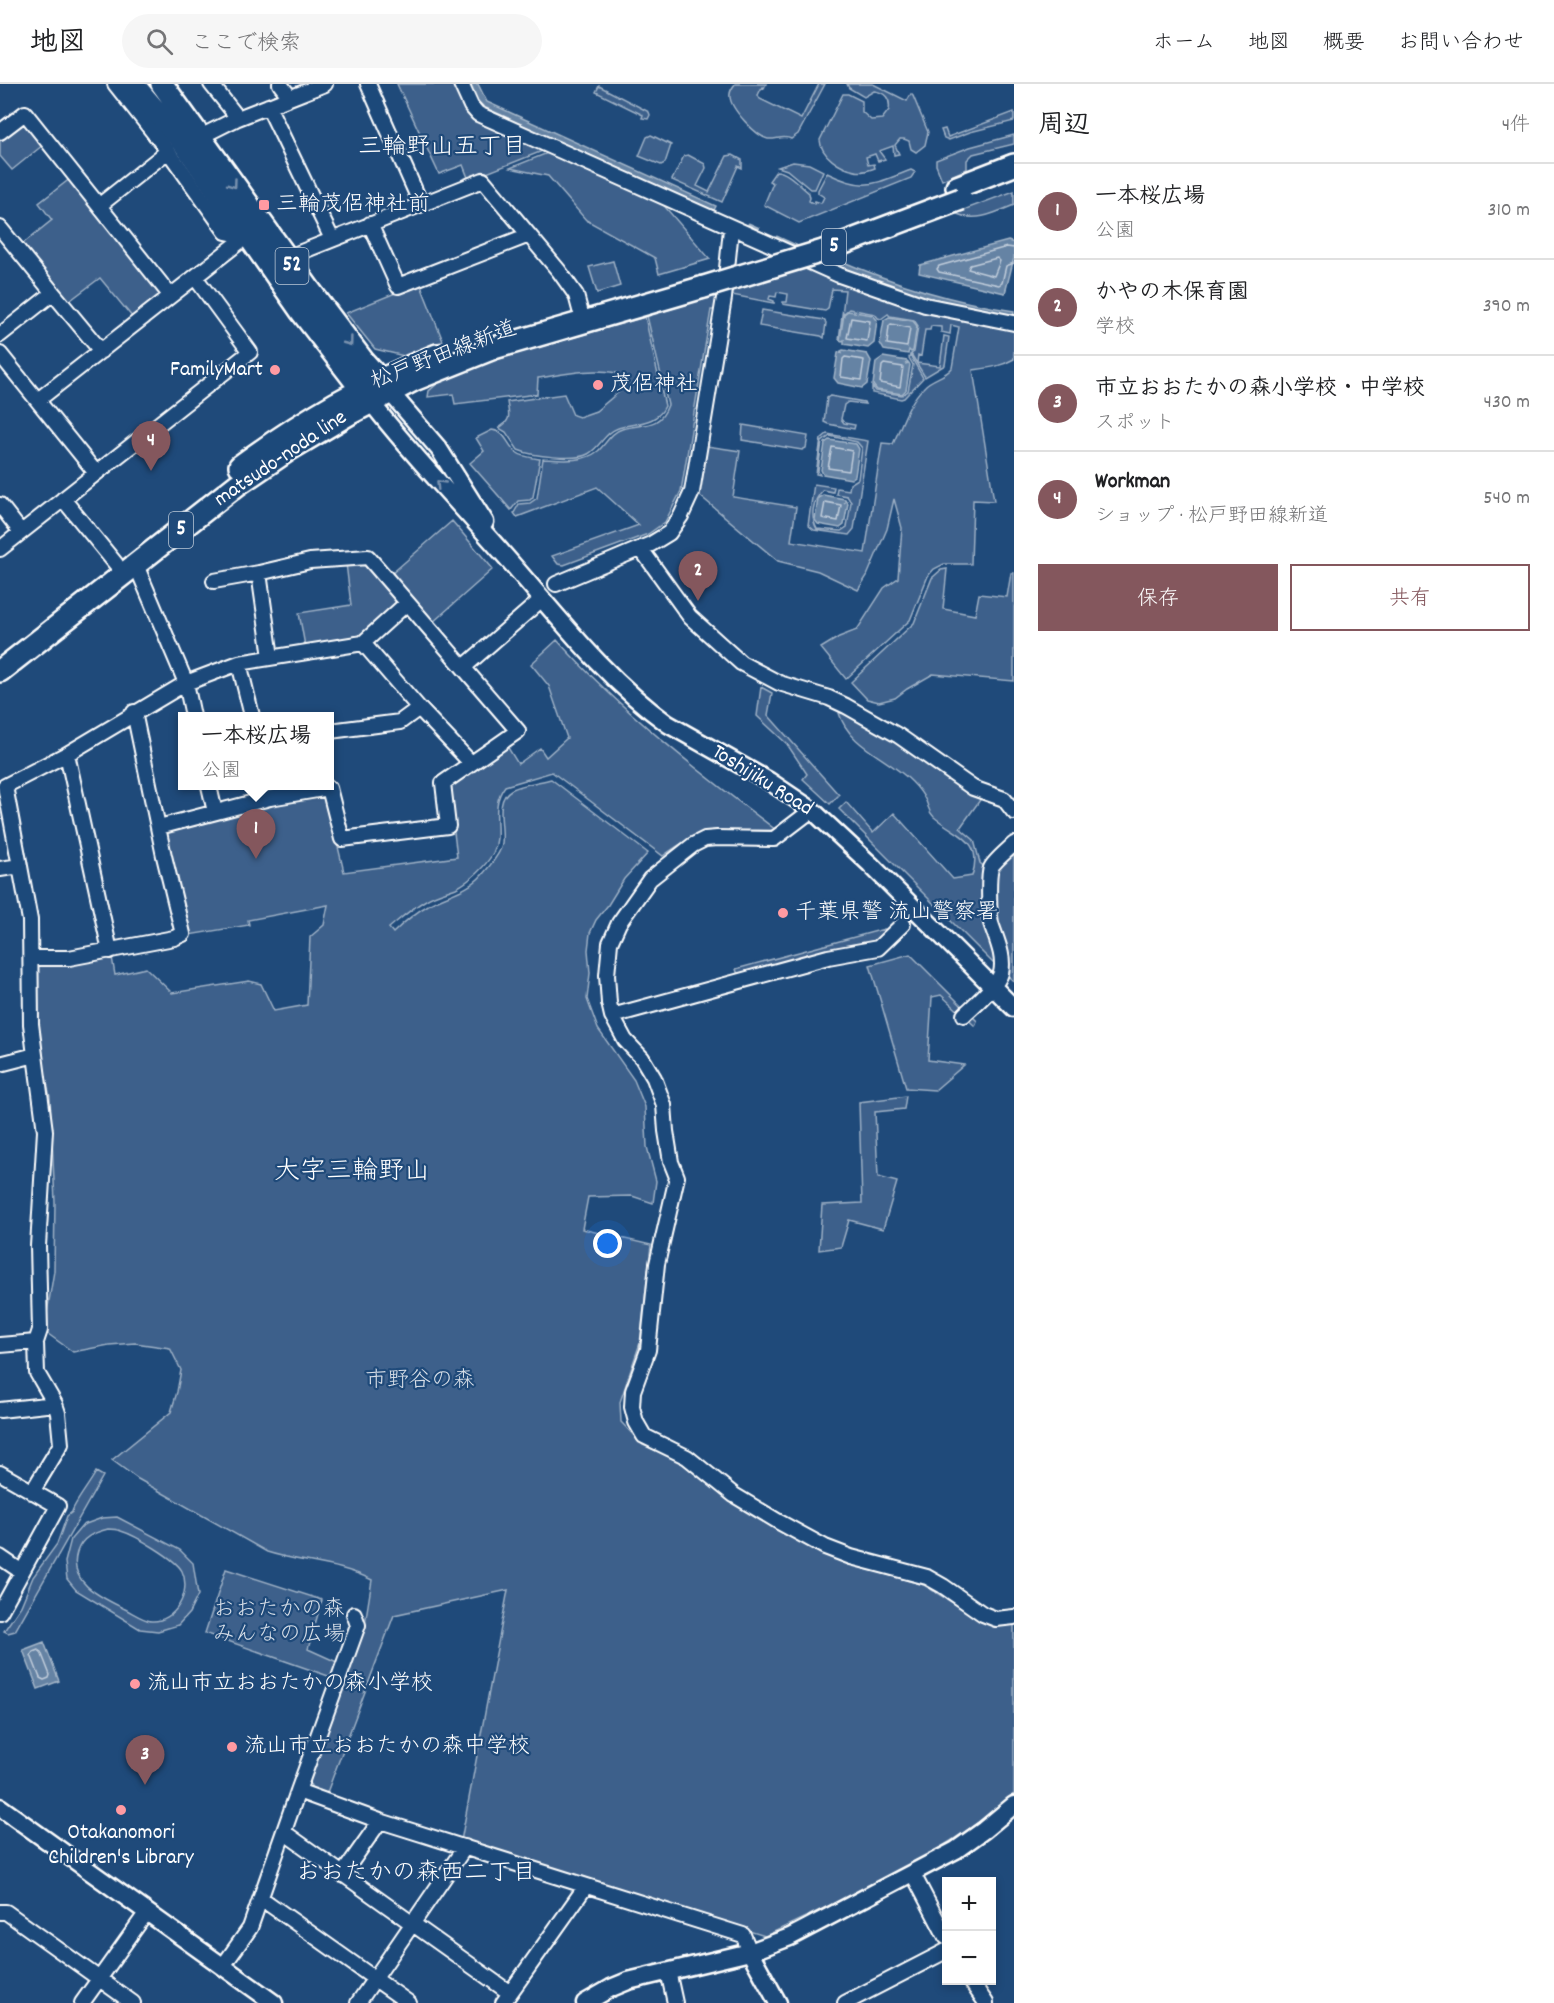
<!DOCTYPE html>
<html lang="ja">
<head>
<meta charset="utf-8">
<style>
  body { margin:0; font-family:Dekko,"Klee One",sans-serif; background:#f6f6f6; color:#202124 }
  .controls { position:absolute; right:18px; bottom:18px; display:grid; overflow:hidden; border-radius:0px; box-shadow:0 3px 9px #0003 }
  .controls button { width:54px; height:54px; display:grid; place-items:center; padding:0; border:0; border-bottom:2px solid #e0e0e0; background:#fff; color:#202124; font:30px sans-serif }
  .you { position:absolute; left:608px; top:1160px; width:21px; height:21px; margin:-15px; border:4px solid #fff; border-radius:50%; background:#1a73e8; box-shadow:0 0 0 9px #1a73e833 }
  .badge { display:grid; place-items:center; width:39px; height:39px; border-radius:50%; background:#84575d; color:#fff; font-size:20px; font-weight:700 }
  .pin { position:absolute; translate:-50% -50px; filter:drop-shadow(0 2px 3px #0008) }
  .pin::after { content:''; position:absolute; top:32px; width:21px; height:18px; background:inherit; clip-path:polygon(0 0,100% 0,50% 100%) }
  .popup { position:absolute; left:178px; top:628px; width:156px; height:78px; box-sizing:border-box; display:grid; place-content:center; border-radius:0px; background:#fff; filter:drop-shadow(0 2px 4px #0005); font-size:20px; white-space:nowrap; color:#757577 }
  .popup b { font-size:22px; color:#202124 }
  .popup::after { content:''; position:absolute; left:50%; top:100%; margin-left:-12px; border:12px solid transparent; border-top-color:#fff }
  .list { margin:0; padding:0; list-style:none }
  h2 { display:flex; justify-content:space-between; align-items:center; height:78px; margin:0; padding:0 24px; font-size:26px }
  h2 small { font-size:20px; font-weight:400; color:#757577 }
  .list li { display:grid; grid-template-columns:39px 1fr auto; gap:18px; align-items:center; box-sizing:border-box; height:96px; padding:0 24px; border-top:2px solid #e0e0e0 }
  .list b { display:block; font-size:22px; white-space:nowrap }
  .list p { margin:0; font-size:20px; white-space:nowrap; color:#757577 }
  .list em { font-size:20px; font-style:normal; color:#757577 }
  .actions { display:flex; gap:12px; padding:18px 24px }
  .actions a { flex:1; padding:14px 0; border:2px solid #84575d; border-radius:0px; text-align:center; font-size:21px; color:#84575d }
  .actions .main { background:#84575d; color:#fff }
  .icon { flex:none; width:33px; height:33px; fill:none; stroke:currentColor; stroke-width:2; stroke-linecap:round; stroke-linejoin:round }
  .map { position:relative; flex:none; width:1014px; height:1919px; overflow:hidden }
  header { display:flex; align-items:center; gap:36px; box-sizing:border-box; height:84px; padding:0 30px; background:#fff; border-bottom:2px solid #e0e0e0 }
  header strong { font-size:28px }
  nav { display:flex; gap:33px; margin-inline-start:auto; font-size:21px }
  .search { width:420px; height:54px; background:#f6f6f6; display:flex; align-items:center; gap:15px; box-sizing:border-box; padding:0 21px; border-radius:33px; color:#757577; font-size:22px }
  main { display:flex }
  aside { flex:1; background:#fff }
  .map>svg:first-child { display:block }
  .green { fill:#3c618b; stroke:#9eb0c5; stroke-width:1.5; fill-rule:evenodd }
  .water { fill:#6583a4; stroke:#a3b5c8; stroke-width:1.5 }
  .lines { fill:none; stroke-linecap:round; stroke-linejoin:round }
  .shore { stroke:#c1cddb; stroke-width:1.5 }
  .stream { stroke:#a3b5c8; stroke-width:3 }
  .minor-casing { stroke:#fff; stroke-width:18 }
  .tertiary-casing { stroke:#fff; stroke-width:21 }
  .primary-casing { stroke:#fff; stroke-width:26 }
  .minor { stroke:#1f4a7a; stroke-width:14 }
  .tertiary { stroke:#1f4a7a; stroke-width:16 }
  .primary { stroke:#1f4a7a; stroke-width:21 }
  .primary-bridge-casing { stroke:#fff; stroke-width:26; stroke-linecap:butt }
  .primary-bridge { stroke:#1f4a7a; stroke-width:21 }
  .oneway { stroke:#7992af }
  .poi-dot { fill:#ff9aa2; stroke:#1f4a7a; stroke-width:2 }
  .labels { text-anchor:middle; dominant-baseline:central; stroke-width:4.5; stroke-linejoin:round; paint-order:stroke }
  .shield { fill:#1f4a7a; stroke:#bcc9d7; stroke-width:1.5 }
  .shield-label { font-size:21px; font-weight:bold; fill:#fff }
  .poi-label { font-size:22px; fill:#fff; stroke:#1f4a7a; text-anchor:start }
  .street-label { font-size:22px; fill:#fff; stroke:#1f4a7a }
  .park-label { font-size:22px; fill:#d8dfe8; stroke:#1f4a7a }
  .neighbourhood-label { font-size:24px; fill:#fff; stroke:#1f4a7a }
  .quarter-label { font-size:26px; fill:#fff; stroke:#1f4a7a }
</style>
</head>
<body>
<header>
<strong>地図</strong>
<div class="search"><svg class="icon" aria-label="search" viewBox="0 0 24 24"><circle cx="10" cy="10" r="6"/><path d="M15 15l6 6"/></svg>ここで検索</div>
<nav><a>ホーム</a><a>地図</a><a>概要</a><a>お問い合わせ</a></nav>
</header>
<main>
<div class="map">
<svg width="1014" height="1919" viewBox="0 0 1014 1919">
  <rect width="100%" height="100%" fill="#1f4a7a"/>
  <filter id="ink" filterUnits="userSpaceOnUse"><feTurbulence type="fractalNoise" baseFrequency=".0167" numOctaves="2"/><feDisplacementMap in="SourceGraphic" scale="12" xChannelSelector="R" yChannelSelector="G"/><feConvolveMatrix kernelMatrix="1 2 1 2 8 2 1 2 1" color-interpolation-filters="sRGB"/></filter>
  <g filter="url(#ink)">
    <!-- green -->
    <path class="green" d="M397 0H456L468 27 545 66 469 96 463 81 439 90Z
      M735 0H766L764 4 762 3 758 11 760 15 801 35 819 0H825L798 50 791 55C784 51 776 56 768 55 756 52 731 25 730 13 729 8 732 4 735 0Z
      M847 0H873L907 17 911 10 913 12 928 48 925 61 916 68 911 65 909 57 904 55H900L895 61 899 70 894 71 893 62 879 67 885 75 878 77 875 70 866 73 868 81 874 80 875 84C869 86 862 89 855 87 840 84 821 72 820 56L843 10H848L862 17V28L871 36 882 35 889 26C891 15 885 8 874 7L864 13 849 4Z
      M599 2 649 28 650 31 648 35 642 34 643 31 596 8Z
      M1014 28V37L970 48 949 56 944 54 941 46 945 45 948 53Z
      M21 38 26 39 43 61 12 86 0 72V55Z
      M651 51 671 61 665 79 661 81 639 72 647 53Z
      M1014 51V60L973 70 967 76V85L942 96 936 81V76L970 63Z
      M550 68 660 117 710 175 659 190 655 174 586 136 548 92 510 84Z
      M688 71 705 80 706 84 697 102 709 108 727 72 733 71 742 76V84L738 82 722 118 672 96 684 72Z
      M793 78 809 80 823 87 815 105H810L787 86 778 83Z
      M911 86 915 88 911 94 799 139 764 121 773 99 769 97 776 87C788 87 800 102 809 109L810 114 809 117 814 120 815 117 821 119 824 113 818 109V106L827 89C866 108 873 100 911 86Z
      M71 94 162 208 161 213 133 234 100 194 68 218 21 161 52 136 39 119Z
      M1014 107V121C995 129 975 139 955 129Z
      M613 177 620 202 597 209 589 183Z
      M808 183 848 201 1014 245V275C1000 283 988 284 973 286L994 417 973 416 971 480H944L934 485 928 492 910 536 846 595 821 564 839 553 857 546 884 504 898 494 902 444 894 415 887 445 867 492 858 506 818 487 778 477 699 411 707 362 740 367 733 413 796 423 791 457 865 469 882 359 893 360C902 340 909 317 925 302 933 294 945 293 952 284L959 243 951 241 950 250 941 248V243L931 242 930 246H925L921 272 918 271 917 279 940 282 944 252 949 253 945 281 925 293 911 270 914 268 918 242 914 236 890 232 888 230 881 235 878 234 875 230 849 225 843 230 839 256 845 206 832 205 828 225 825 227 783 220V218H787L788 210 777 208 776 213 770 212 769 215 774 217V219L732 211 733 206Z
      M420 199 443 257 404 272 375 265 346 229Z
      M717 211 715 226H711L681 407 665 438 648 450 564 481 558 480 552 472 639 441 597 403 517 433 514 429 519 420 530 419 537 414 543 375C561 376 583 379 598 367 606 360 611 348 622 345 642 339 659 346 668 321L647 232Z
      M762 226 824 236 826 239 824 254 821 252 759 242Z
      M645 233 665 322C656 342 633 338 616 345 605 349 599 364 588 370 576 377 532 372 518 366L506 348 499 344C512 336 509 331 507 318L564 310 573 331 579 333 596 327 621 306 617 289C591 284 565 290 538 294L537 310 455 320 453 310 428 313 429 307 438 299 494 276Z
      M910 271 923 294 904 314 901 315 872 309V302L876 307 902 311 908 307 913 281 909 274Z
      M830 312 864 318 865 320 848 318 844 321 841 335 844 339 855 341 854 345 828 340 824 338 827 314Z
      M743 341 808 352 806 364 802 366 742 356Z
      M492 346C507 348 506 360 516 368 522 373 533 374 540 375L533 413 530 416 518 417 511 426 470 379 484 367 476 354Z
      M827 350 868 357 854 445 849 451 814 446 808 441 814 400 834 403 833 408 823 406C812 418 810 432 817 445L841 447 847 443 851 418 847 412 836 410 837 404 849 406 850 400 858 395 862 364 857 358 830 352 822 358 818 387 820 391 816 390 821 355Z
      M452 437 493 485 432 539 390 491Z
      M366 478 398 516V521L358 555 305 562 299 529 351 521 346 479Z
      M947 485 943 525 975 531 979 510 1007 513 1011 489H1014V597L933 590 907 605 895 614 879 618 867 615 851 598 914 539 932 494 941 486Z
      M557 556C622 628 698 687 776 746 749 747 721 745 695 753 683 757 673 765 663 772L552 688 505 702C488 724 504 747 493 769 486 782 470 797 456 804 446 808 436 810 426 816 412 824 401 834 389 844L393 849C404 838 416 828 430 820 448 810 468 807 482 791 489 783 497 774 501 764 507 748 492 717 511 706 520 701 540 698 551 695L648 769 624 795 608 821 596 836 590 849 588 866 590 889 587 915 598 945 634 996 645 1023 647 1063 656 1097 653 1119 632 1112 588 1113 582 1145 651 1161 640 1259 620 1318 621 1338 643 1361 679 1376 696 1387 751 1429 814 1465 842 1478 924 1501 987 1540 995 1543 1014 1541V1710C942 1773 851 1811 765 1852L461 1757 508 1506 394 1531 326 1711 312 1706 308 1692 365 1540 372 1496C340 1479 301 1479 267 1468L138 1395 112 1376 171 1328 177 1308 181 1286 170 1264 135 1259 109 1261 73 1268 44 1247 54 1187 55 1118 50 1013 38 956 36 883 40 878 112 873 115 891 146 884 172 909 249 897 261 900 274 927 307 921 310 853 324 841 328 821 248 836 249 841 189 851 165 750 169 745 297 713 322 710 326 713 344 788 457 773 449 707 451 699 507 662 518 680 540 664 546 673 567 654 549 602 531 580Z
      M761 603 772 609 768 631 839 711 830 720 803 695 807 690 787 660 757 632Z
      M845 628 914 670 952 698 978 712 980 716 960 744 974 756 980 779 989 787 998 884 839 725 846 718 873 749 894 729 953 795 972 792C984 755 957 752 934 733 928 727 929 724 926 717 923 711 917 703 912 698 889 674 849 663 839 629Z
      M1014 768V898L1004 888 993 836V790Z
      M884 845 883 849 873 859 823 867 738 891 736 885Z
      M910 870 977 937 975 942 941 911 932 913 928 976 964 981 935 1006 906 1004 870 881Z
      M906 1012 904 1025 875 1028 878 1093 897 1098 883 1145 849 1136 841 1163 819 1166 822 1121 862 1119 859 1018Z
      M96 1388 103 1392 15 1547 8 1549 4 1547 21 1522 33 1493 57 1460 67 1432 72 1428C73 1421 91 1398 96 1388Z
      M117 1433 180 1466 193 1479 198 1511 189 1529 178 1541 158 1547 140 1545 76 1506 67 1495 65 1478 71 1455 83 1441 102 1434ZM108 1445C112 1445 117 1445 121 1447 135 1451 176 1475 182 1487 192 1508 175 1539 151 1537 143 1536 133 1529 125 1525 103 1514 67 1499 77 1468 82 1453 93 1449 108 1445Z
      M226 1485 322 1516 308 1565 339 1579 334 1594 205 1549Z"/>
    <!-- water -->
    <path class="water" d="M471 0H478L487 18 716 122 713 128 484 23 478 17Z
      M1008 157 1014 159V174L1005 209 919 189 920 181Z
      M834 174C892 199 952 218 1014 227V233C950 222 885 204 825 178Z
      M848 227 873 231 877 236 874 259 868 264 844 260V256L842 257 840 256 844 230Z
      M889 233 913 237 917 242 913 267 911 268 909 266 908 270 884 266 880 259 884 236Z
      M843 266 867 270 871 277 867 300 862 304 838 299 834 294 838 269 840 268 843 270 841 267Z
      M883 273 907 277 908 278 905 280 909 279 910 281 906 306 902 310 877 306 873 301 876 278Z
      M829 356 856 360 859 365 855 392 851 395 823 390 821 386 825 359Z
      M823 411 845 415 846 417 844 419 847 417 848 419 844 441 840 444 818 440 815 436 818 414Z
      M44 1558 59 1597 38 1605 23 1566Z"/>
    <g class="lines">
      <!-- shore -->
      <path class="shore" d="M1014 164 1007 163 939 182 937 185 939 188 999 201 1002 199 1006 182 1014 179
        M997 174 1000 177 994 192 968 185 970 181Z
        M851 234 870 237 867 257 847 254Z
        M891 240 910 244 907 263 887 260 889 242Z
        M845 273 864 276 861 296 841 293 843 275Z
        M884 280 903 283 900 303 880 299 882 282Z
        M832 363 852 367 849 387 828 384Z
        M825 418 841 421 838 437 822 434Z
        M38 1566 41 1568 50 1591 49 1594 44 1596 40 1594 31 1571 33 1568Z"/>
      <!-- stream -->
      <path class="stream" d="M749 140 758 144
        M777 153 801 164"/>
      <defs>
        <path id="minor" d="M115 0 168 67 226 148 235 150
          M211 0 238 34
          M280 0 290 13
          M368 0 421 120
          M461 0 471 22 478 30 839 191 925 221 1014 239
          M268 22 332 155
          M0 48 25 29 170 211
          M194 56 238 34 325 0
          M100 121 168 67
          M370 140 398 202 529 151
          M0 144 53 209 0 251
          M286 174 483 96 559 187 576 211 580 226
          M53 209 101 267
          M0 270 96 389
          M38 316 247 152
          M63 415 116 480
          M0 421 21 448
          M0 465 250 268 195 193
          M641 465 690 533 741 579 779 599 829 614 846 622 899 652 973 704 1004 715 1014 728
          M136 481 186 599 193 632
          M214 497 259 489
          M556 500 651 460 669 449 681 432 692 408 724 214 731 145
          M363 559 419 624 471 679
          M239 579 252 632
          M464 583 542 515
          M330 647 400 638 419 624
          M67 670 110 867
          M209 702 215 728
          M812 726 774 755 717 754 705 755 693 761 650 795 619 839 610 859 607 891 609 919 612 932 625 956 642 974 654 994 664 1021 666 1047 671 1078 677 1093 657 1180 648 1266 633 1307 632 1323 636 1338 644 1352 687 1373 734 1411 779 1438 825 1463 851 1473 927 1493 943 1502 983 1530 996 1535 1014 1533
          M159 743 270 714 329 704 342 755 448 742 443 699 518 647 368 473 310 477 259 489 271 573
          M0 785 20 782
          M31 874H69L174 854 183 850 164 772 134 628
          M964 931C973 922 998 901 1001 889 1005 872 996 855 991 839 989 829 988 792 991 784 993 778 1009 765 1014 760
          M612 932 828 873 878 864 903 840
          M0 980 35 971 31 940 30 836 5 702 67 670 186 599 239 579 363 559 407 519
          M0 1261 36 1258 40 1246 38 1162 45 1047 35 971
          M0 1326 55 1320 37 1289 36 1258
          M0 1389 58 1422 0 1528
          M32 1408 61 1360 58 1329 55 1320
          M0 1473 22 1488
          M354 1530 358 1541 298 1707 380 1737 743 1851 750 1868
          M285 1749 510 1909
          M913 1790 946 1853
          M342 1791 380 1737
          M262 1815 409 1919
          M0 1828H6L133 1919
          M223 1882 250 1844 298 1707
          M668 1887 675 1919
          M970 1896 986 1919
          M82 1919 147 1828
          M358 1919 465 1763
          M503 1919 586 1802
          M845 1919 946 1867"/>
        <path id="tertiary" d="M390 308 439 365 485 438
          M371 318C413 373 461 421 506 473 557 531 605 595 668 640L769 697 812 726 870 780 1014 924
          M0 1723 274 1919
          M750 1868 778 1919
          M585 1919 611 1904 628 1897 750 1868 790 1853 956 1766 984 1746 1014 1721"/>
        <path id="primary" d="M133 0 185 61 301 227 369 315
          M162 0 312 209 364 278 388 305
          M957 103 1014 81
          M240 382C304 335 364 300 437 271
          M0 587 237 401 290 365 349 330 414 296 494 264 704 203"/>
      </defs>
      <!-- minor casing -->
      <use href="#minor" class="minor-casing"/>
      <!-- tertiary casing -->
      <use href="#tertiary" class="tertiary-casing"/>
      <!-- primary casing -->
      <use href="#primary" class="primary-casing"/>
      <!-- minor -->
      <use href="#minor" class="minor"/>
      <!-- tertiary -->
      <use href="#tertiary" class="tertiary"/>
      <!-- primary -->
      <use href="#primary" class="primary"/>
      <defs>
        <path id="primary-bridge" d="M704 203 823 167 961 115"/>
      </defs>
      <!-- primary-bridge casing -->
      <use href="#primary-bridge" class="primary-bridge-casing"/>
      <!-- primary-bridge -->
      <use href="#primary-bridge" class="primary-bridge"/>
    </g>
    <!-- one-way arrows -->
    <defs><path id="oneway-chevron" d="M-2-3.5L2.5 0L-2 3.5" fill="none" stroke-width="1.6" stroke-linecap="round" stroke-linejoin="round" transform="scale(1.5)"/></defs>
    <g class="oneway">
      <use href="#oneway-chevron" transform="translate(233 100) rotate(54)"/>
      <use href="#oneway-chevron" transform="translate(349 258) rotate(53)"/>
      <use href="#oneway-chevron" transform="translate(440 400) rotate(-134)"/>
    </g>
  </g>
  <!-- markers -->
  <g class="poi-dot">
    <rect x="258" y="115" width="12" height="12" rx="3"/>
    <circle cx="275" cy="286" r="6"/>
    <circle cx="598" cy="301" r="6"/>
    <circle cx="783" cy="829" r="6"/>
    <circle cx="135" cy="1600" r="6"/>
    <circle cx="232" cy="1663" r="6"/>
    <circle cx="121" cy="1726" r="6"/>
  </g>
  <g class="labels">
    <!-- shield labels -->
    <g class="shield">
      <rect x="822" y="145" width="24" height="36" rx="4.5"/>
      <rect x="275.5" y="164" width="33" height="36" rx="4.5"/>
      <rect x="169" y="428" width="24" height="36" rx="4.5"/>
    </g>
    <g class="shield-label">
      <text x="834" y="163">5</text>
      <text x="292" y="182">52</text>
      <text x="181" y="446">5</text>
    </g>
    <!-- poi labels -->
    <g class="poi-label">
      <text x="276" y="121">三輪茂侶神社前</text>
      <text x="263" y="286" text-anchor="end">FamilyMart</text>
      <text x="610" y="301">茂侶神社</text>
      <text x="795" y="829">千葉県警 流山警察署</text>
      <text x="147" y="1600">流山市立おおたかの森小学校</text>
      <text x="244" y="1663">流山市立おおたかの森中学校</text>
      <text x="121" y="1749" text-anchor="middle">Otakanomori<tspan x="121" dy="25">Children's Library</tspan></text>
    </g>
    <!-- street labels -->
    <g class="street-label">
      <text transform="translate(444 272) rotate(-21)">松戸野田線新道</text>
      <text transform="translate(281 375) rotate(-34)">matsudo-noda line</text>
      <text transform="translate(762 697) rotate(32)">Toshijiku Road</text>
    </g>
    <!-- park labels -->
    <g class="park-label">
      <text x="420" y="1297">市野谷の森</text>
      <text x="279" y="1526">おおたかの森<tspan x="279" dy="25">みんなの広場</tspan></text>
    </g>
    <!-- neighbourhood labels -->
    <g class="neighbourhood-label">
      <text x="442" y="64">三輪野山五丁目</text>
      <text x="416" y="1790">おおたかの森西二丁目</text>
    </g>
    <!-- quarter labels -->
    <g class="quarter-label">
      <text x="352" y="1088">大字三輪野山</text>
    </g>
  </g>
</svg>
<div class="controls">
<button>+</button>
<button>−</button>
</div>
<div class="you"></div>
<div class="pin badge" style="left:256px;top:775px">1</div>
<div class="popup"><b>一本桜広場</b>公園</div>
<div class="pin badge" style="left:698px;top:517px">2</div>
<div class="pin badge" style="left:145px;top:1701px">3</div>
<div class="pin badge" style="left:151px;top:387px">4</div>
</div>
<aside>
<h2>周辺<small>4件</small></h2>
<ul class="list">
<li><span class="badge">1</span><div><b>一本桜広場</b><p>公園</p></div><em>310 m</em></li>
<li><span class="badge">2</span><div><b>かやの木保育園</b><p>学校</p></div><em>390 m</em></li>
<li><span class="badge">3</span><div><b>市立おおたかの森小学校・中学校</b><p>スポット</p></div><em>430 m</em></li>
<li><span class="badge">4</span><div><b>Workman</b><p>ショップ · 松戸野田線新道</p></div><em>540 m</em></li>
</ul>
<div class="actions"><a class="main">保存</a><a>共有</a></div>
</aside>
</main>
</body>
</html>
